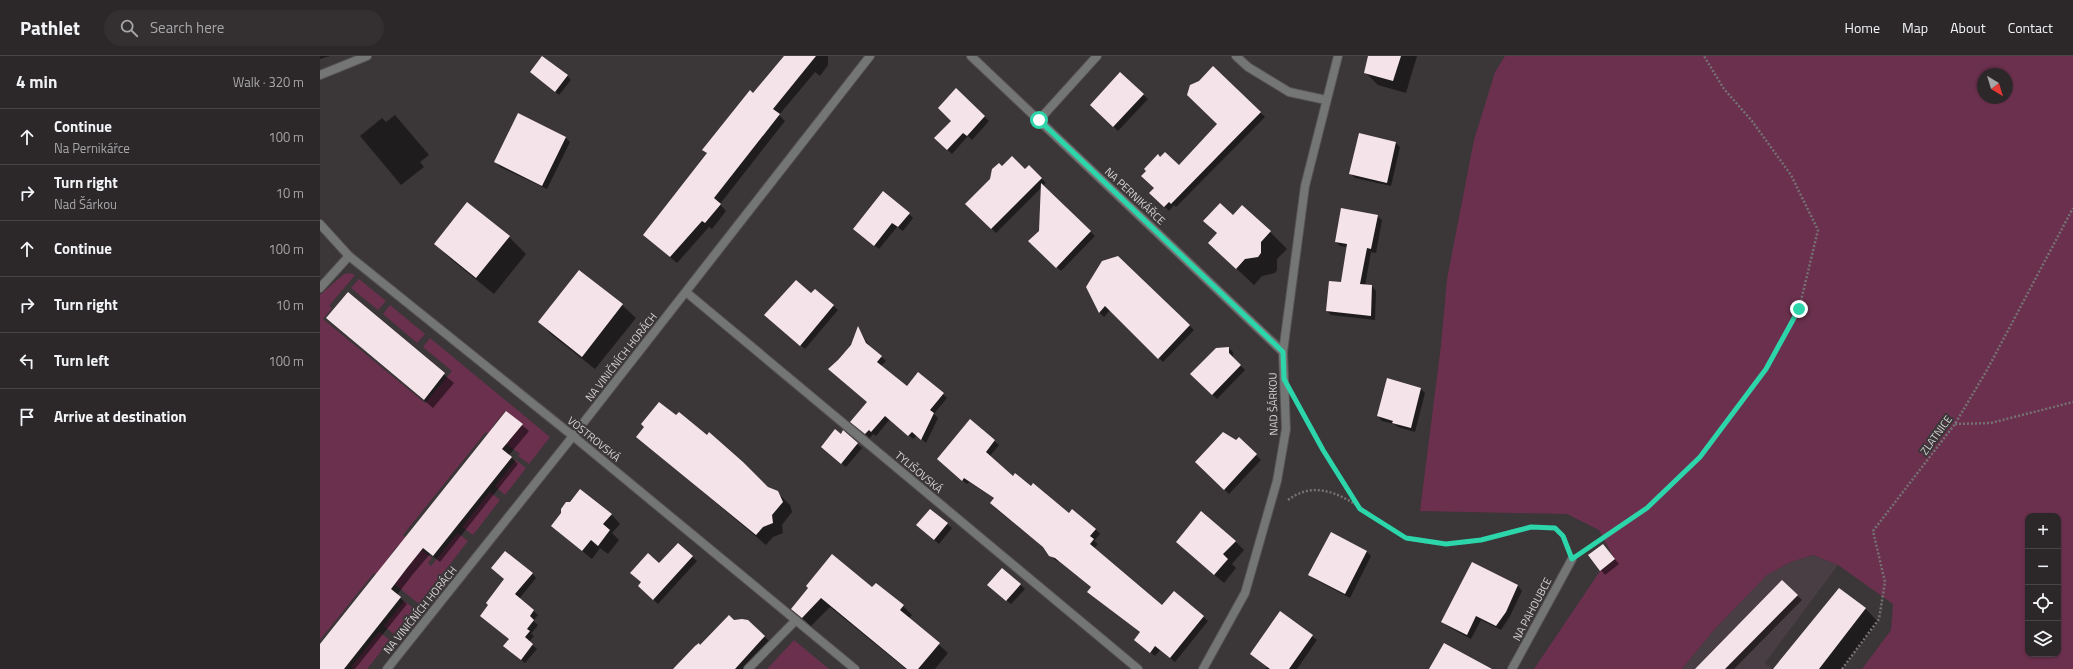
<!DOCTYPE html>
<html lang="en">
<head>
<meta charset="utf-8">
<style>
  body { margin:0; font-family:"Titillium Web",sans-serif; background:#343032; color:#f1f3f6 }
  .controls { position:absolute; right:12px; bottom:12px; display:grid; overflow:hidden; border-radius:8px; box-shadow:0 1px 3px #0004 }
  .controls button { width:36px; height:36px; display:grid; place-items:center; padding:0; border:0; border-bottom:1px solid #484447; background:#2c282a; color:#f1f3f6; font:20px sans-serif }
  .compass { position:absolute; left:1657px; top:12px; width:36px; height:36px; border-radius:50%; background:#2c282a; box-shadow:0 1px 3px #0004; rotate:142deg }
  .stop { position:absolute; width:12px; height:12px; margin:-9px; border:3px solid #2dd5ab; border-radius:50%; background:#fff }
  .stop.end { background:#2dd5ab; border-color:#fff; box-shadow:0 1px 4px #0008 }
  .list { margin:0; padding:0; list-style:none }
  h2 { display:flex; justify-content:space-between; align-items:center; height:52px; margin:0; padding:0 16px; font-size:17px }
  h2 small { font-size:13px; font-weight:400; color:#a6a6a8 }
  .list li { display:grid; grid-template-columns:26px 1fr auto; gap:12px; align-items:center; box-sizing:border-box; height:56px; padding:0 16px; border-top:1px solid #484447 }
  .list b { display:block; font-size:15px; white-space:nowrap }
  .list p { margin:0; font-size:13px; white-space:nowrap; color:#a6a6a8 }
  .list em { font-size:13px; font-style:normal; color:#a6a6a8 }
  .icon { flex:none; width:22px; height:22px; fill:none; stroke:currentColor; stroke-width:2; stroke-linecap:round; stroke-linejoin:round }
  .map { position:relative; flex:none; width:1753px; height:613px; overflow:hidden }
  header { display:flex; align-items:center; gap:24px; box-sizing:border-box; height:56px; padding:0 20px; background:#2c282a; border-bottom:1px solid #484447 }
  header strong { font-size:19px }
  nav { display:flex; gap:22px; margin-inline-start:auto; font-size:14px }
  .search { width:280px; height:36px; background:#343032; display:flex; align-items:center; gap:10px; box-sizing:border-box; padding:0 14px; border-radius:22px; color:#a6a6a8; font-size:15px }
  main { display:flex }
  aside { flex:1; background:#2c282a }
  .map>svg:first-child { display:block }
  .built { fill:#493e43 }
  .green { fill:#6a304d; fill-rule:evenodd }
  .shadow { fill:#0007 }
  .building { fill:#f5e3ea }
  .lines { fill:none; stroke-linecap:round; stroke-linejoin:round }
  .lane-casing { stroke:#575254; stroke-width:10 }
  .street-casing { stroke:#575254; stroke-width:10 }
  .path { stroke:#767173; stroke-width:2.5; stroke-dasharray:2 2; stroke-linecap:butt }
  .lane { stroke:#747675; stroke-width:8 }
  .street { stroke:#747675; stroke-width:8 }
  .route { stroke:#2dd5ab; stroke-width:5 }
  .labels { text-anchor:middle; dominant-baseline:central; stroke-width:4; stroke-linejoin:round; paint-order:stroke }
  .street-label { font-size:11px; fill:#d6d3d4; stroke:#3b3638 }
</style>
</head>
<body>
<header>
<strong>Pathlet</strong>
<div class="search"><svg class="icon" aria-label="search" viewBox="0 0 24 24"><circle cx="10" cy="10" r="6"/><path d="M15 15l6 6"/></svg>Search here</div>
<nav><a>Home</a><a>Map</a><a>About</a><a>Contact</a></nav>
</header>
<main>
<aside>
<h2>4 min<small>Walk · 320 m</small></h2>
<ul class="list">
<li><svg class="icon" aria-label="ahead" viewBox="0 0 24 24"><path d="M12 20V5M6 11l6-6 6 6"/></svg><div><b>Continue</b><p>Na Pernikářce</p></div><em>100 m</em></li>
<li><svg class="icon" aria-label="right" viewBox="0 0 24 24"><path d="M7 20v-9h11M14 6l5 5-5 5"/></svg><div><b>Turn right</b><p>Nad Šárkou</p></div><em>10 m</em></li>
<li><svg class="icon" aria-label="ahead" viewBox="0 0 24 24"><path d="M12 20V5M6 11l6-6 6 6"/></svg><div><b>Continue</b></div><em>100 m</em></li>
<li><svg class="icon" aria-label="right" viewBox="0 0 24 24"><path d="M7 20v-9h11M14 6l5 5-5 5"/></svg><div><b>Turn right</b></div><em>10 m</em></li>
<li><svg class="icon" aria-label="left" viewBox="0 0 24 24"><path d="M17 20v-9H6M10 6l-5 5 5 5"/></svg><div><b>Turn left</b></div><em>100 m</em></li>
<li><svg class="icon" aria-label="arrive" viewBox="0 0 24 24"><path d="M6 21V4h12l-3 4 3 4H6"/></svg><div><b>Arrive at destination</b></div></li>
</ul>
</aside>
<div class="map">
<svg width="1753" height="613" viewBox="0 0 1753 613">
  <rect width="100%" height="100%" fill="#3b3638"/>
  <!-- built -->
  <path class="built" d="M1493 499 1518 509 1445 607 1452 613H1362L1393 575 1447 519 1471 506Z"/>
  <!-- green -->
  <path class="green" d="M1185 0H1753V613H1542L1571 574 1573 548 1518 509 1493 499 1471 506 1447 519 1393 575 1362 613H1214L1280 515 1295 504 1279 474 1247 458 1100 455 1121 289 1127 223 1154 84 1175 16ZM1663 18H1687V42H1663ZM1708 460H1738V598H1708Z
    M29 217 35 219 9 250 12 252 3 263 105 347 132 315 103 291 110 282 230 381 209 408 198 400 200 398 178 382 176 384 166 376 83 479 112 502 108 507 111 510 138 477 148 485 99 548 67 522 65 525 54 517 0 584V239L24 218ZM185 355 203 368 189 385 172 371ZM78 489 95 502 79 522 63 509Z
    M39 223 66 245 58 254 31 232Z
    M70 249 105 278 97 287 63 258Z
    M196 404 206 412 185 439 175 430Z
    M170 436 180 444 153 479 142 471Z
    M84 545 95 553 74 578 64 570Z
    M59 576 70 584 47 613H34L31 611Z
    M474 584 509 613H447Z"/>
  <!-- shadow -->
  <path class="shadow" d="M0 0H10L0 3Z
    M466 0H508V9L500 20 495 16 459 59 465 65 400 148 406 155 392 173 389 171 357 207 324 179 388 98 384 94Z
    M1049 0H1097L1086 37 1058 29 1045 16Z
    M893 11 945 61 856 151 854 149 849 155 831 137 835 132 840 102 859 110 899 68 880 26Z
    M211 16 247 19 251 24 239 39Z
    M800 18 828 43 798 75 771 49Z
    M636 34 669 65 652 84 648 80 632 98 615 82 632 65Z
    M75 59 109 99 100 106 104 111 81 129 40 80 62 62 66 66Z
    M245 81 250 86 227 133 180 111 175 106Z
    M1076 87 1080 91 1071 130 1035 122 1030 117Z
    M709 110 726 127 722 130 775 180 741 215 710 185 720 176 722 131 676 177 647 148 682 111 705 114Z
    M589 158 593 162 583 175 577 171 559 193 538 177Z
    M1057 160 1062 164 1056 197 1051 196 1045 230H1052L1056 235 1055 264 1011 259 1007 255 1022 227 1027 191 1020 190 1016 186Z
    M914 161 950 176 967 193 957 203V214L955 217 942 220 934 229 889 187 897 178 884 165Z
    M189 181 206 198 174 238 132 204 115 188Z
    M798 201 874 274 843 306 790 254 784 261 780 257 767 231Z
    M260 215 302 249 316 262 275 313 232 279 219 266Z
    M495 234 518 254 485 293 449 263 491 239Z
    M28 238 134 327 113 352 7 262Z
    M538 272 550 291 566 305 561 310 587 331 623 338 627 342 614 358 618 362 606 387 597 379 593 383 570 363 556 380 553 378 550 382 536 370 548 346 519 305 532 289Z
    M909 292 913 296V302L925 314 897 343 872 318Z
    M1101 333 1105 337 1095 376 1078 371 1074 368 1062 365 1058 360Z
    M190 359 209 375 189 399 198 408 120 506 110 498 93 518 77 539 87 548 35 613H0V589Z
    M650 365 679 389 670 400 693 421 711 431 749 458 752 454 776 474 780 478 774 485 778 488 774 492 843 551 854 537 888 565 855 606 840 594 835 600 820 588 821 577 773 540 768 536 772 532 740 506 735 504 725 492 675 452 671 447 675 443 649 426 647 428 622 407Z
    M521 379 537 388 542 392 526 411 506 395Z
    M318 381 459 438 470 449 472 456 462 469 463 477 453 481 446 489Z
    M919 382 941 404 909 438 876 406 916 386Z
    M610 454 632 472 619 488 602 473Z
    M242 458H291L300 468 292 477 299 484 288 498 280 492 272 503 232 470Z
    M915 485 924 494 912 508 916 512 904 527 866 495Z
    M358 488 377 505 338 548 319 530Z
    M1287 494 1299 508 1285 519 1269 500Z
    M1047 496 1051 500 1030 542 994 523 990 519Z
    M1152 507 1198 530 1202 535 1190 560 1181 574 1161 564 1151 583 1127 570 1123 566Z
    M212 517 216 522 199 543 218 559 213 565 218 569 211 578 214 580 209 586 217 593 205 607 189 594 190 583 161 560Z
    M1462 525 1482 544 1414 613H1376Z
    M700 528 705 533 691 548 673 533Z
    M489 532 552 533 583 550 592 559 589 562 628 597 615 613H586L510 551 491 570 472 553Z
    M1545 552 1558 566 1522 613H1467Z
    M960 557 997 584 977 613H945L947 611 931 598Z
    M428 565 449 585 423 613H354L380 590Z"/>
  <!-- building -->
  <path class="building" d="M222 0 248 19 235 36 210 16Z
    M464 0H496L453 53 460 58 394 142 401 148 385 167 382 165 350 201 323 179 387 97 382 94 430 34 433 37Z
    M1048 0H1081L1073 25 1044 17Z
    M893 10 941 56 851 148 849 146 844 151 829 137 834 132 821 120 826 115 824 113 838 98 840 101 845 96 859 109 897 68 867 39 870 29 879 25Z
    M800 16 824 38 793 71 770 49Z
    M636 32 665 60 647 80 643 77 627 94 614 82 631 65 618 52Z
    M198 57 246 81 222 130 174 106Z
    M1039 77 1076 86 1067 127 1029 118Z
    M692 100 705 113 709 109 722 122 671 173 645 148 670 123 672 113 679 107 682 110Z
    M721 127 771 175 736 212 708 185 719 175Z
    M563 135 590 157 578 171 572 167 554 190 533 173Z
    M147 146 190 180 156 222 114 188Z
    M900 147 913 159 922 149 951 175 941 186V197L938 201 925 203 916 213 888 187 897 177 883 165Z
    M1021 152 1058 159 1051 193 1047 192 1040 228 1052 229 1051 260 1006 255 1009 225 1021 226 1027 188 1015 186Z
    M798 200 870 269 838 303 785 250 779 257 766 231 782 205Z
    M259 214 303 248 262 301 218 266Z
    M476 224 491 237 495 233 514 249 480 290 444 259Z
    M28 236 125 317 104 344 6 262Z
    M538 270 546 287 562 300 557 306 587 330 598 316 624 337 610 354 614 357 601 384 592 376 588 380 565 360 551 376 549 374 545 378 530 366 547 346 508 313 518 304 531 289Z
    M909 291V297L921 309 892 339 870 318 896 292Z
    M1067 322 1101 332 1091 372 1072 367 1073 365 1057 360Z
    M339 346 356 359 359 356 387 379 389 376 423 406 448 431 458 435 463 446 452 459 453 467 443 471 436 479 316 381 324 371 321 368Z
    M186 355 203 368 182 393 192 401 113 500 103 492 87 512 71 533 81 541 24 613H0V588Z
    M650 363 675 384 666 396 693 420 695 417 711 430 713 427 749 457 752 453 776 473 770 480 774 483 770 488 842 549 854 535 884 560 850 602 835 590 830 597 814 584 820 576 767 536 771 531 735 502 729 500 723 491 670 447 674 442 644 422 642 425 617 403Z
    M515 373 521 378 523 374 538 387 521 408 501 391Z
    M903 376 916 384 919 381 937 398 904 434 875 406Z
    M260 433 292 458 283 468 290 474 278 490 271 484 262 495 231 470 241 457V453L246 446H250Z
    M610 453 628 467 614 484 596 469Z
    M881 455 916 485 903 498 908 503 894 519 856 486Z
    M1011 476 1047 495 1025 538 988 519Z
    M358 487 373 500 333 544 318 530 321 526 310 517 328 497 339 507Z
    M1283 488 1295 503 1280 515 1268 499Z
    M185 495 213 517 195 538 214 554 210 560 214 564 207 573 210 575 205 581 213 588 201 604 183 590 189 583 160 560 168 549 166 547 184 523 171 512Z
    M512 498 552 531 556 527 584 549 580 554 620 587 598 613H587L501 542 482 562 471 553 488 532 486 530Z
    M1152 506 1198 529 1186 556 1176 570 1156 560 1147 579 1121 566Z
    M682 512 701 528 686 545 667 529Z
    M1462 524 1478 539 1405 613H1375Z
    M1519 532 1546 552 1499 613H1453Z
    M960 555 993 579 969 613H950L930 598Z
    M409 559 414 564 422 563 428 564 445 580 415 613H353L375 590 379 587 380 589Z
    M1124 587 1172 613H1109Z"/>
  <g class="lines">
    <defs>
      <path id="lane" d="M0 232 29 200"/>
      <path id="street" d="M651 0 963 296
        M916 0 928 11 969 36 1006 44
        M0 19 47 0
        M719 64 777 0
        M0 168 29 200 253 380 535 613
        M366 236 818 613
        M67 613 253 380 550 0
        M428 613 476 564
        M883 613 925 537 957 425 966 373 963 296 985 130 1018 0
        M1192 613 1252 503"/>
    </defs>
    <!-- lane casing -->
    <use href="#lane" class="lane-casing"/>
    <!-- street casing -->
    <use href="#street" class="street-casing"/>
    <!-- path -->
    <path class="path" d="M983 357 1003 394 1039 451
      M1635 368 1671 367 1753 346
      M968 444C1009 413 1049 463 1084 481 1092 485 1117 488 1126 488 1156 489 1182 475 1210 471 1218 470 1227 472 1235 472L1243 480 1246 488
      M1264 495 1327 452 1380 401 1446 313 1479 253 1498 174 1471 119 1432 65 1404 33 1384 0
      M1522 613 1559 563 1565 526 1553 475 1635 368 1667 314 1753 152"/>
    <!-- lane -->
    <use href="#lane" class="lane"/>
    <!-- street -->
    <use href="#street" class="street"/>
  </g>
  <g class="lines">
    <!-- route -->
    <path class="route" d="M719 64 963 296 964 323 1003 394 1040 453 1086 482 1126 488 1161 484 1211 471 1235 472 1243 480 1252 503 1327 452 1380 401 1446 313 1479 253"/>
  </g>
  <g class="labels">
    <!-- street labels -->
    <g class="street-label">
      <text transform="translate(815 140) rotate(43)">NA PERNIKÁŘCE</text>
      <text transform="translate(301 301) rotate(-52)">NA VINIČNÍCH HORÁCH</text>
      <text transform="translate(953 348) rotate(-91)">NAD ŠÁRKOU</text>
      <text transform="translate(1616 379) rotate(-54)">ZLATNICE</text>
      <text transform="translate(274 383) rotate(39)">VOSTROVSKÁ</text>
      <text transform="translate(599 416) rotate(40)">TYLIŠOVSKÁ</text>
      <text transform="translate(1212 553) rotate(-62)">NA PAHOUBCE</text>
      <text transform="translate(100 554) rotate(-51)">NA VINIČNÍCH HORÁCH</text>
    </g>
  </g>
</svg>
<div class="controls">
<button>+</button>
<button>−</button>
<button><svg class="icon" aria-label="locate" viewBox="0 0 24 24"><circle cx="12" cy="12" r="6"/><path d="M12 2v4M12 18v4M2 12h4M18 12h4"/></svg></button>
<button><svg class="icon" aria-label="layers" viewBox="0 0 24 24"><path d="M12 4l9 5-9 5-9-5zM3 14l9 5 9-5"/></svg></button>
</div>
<svg class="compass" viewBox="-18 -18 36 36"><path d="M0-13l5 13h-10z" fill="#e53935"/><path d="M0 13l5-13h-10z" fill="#a6a6a8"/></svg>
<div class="stop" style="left:719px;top:64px"></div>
<div class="stop end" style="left:1479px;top:253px"></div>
</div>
</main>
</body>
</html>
